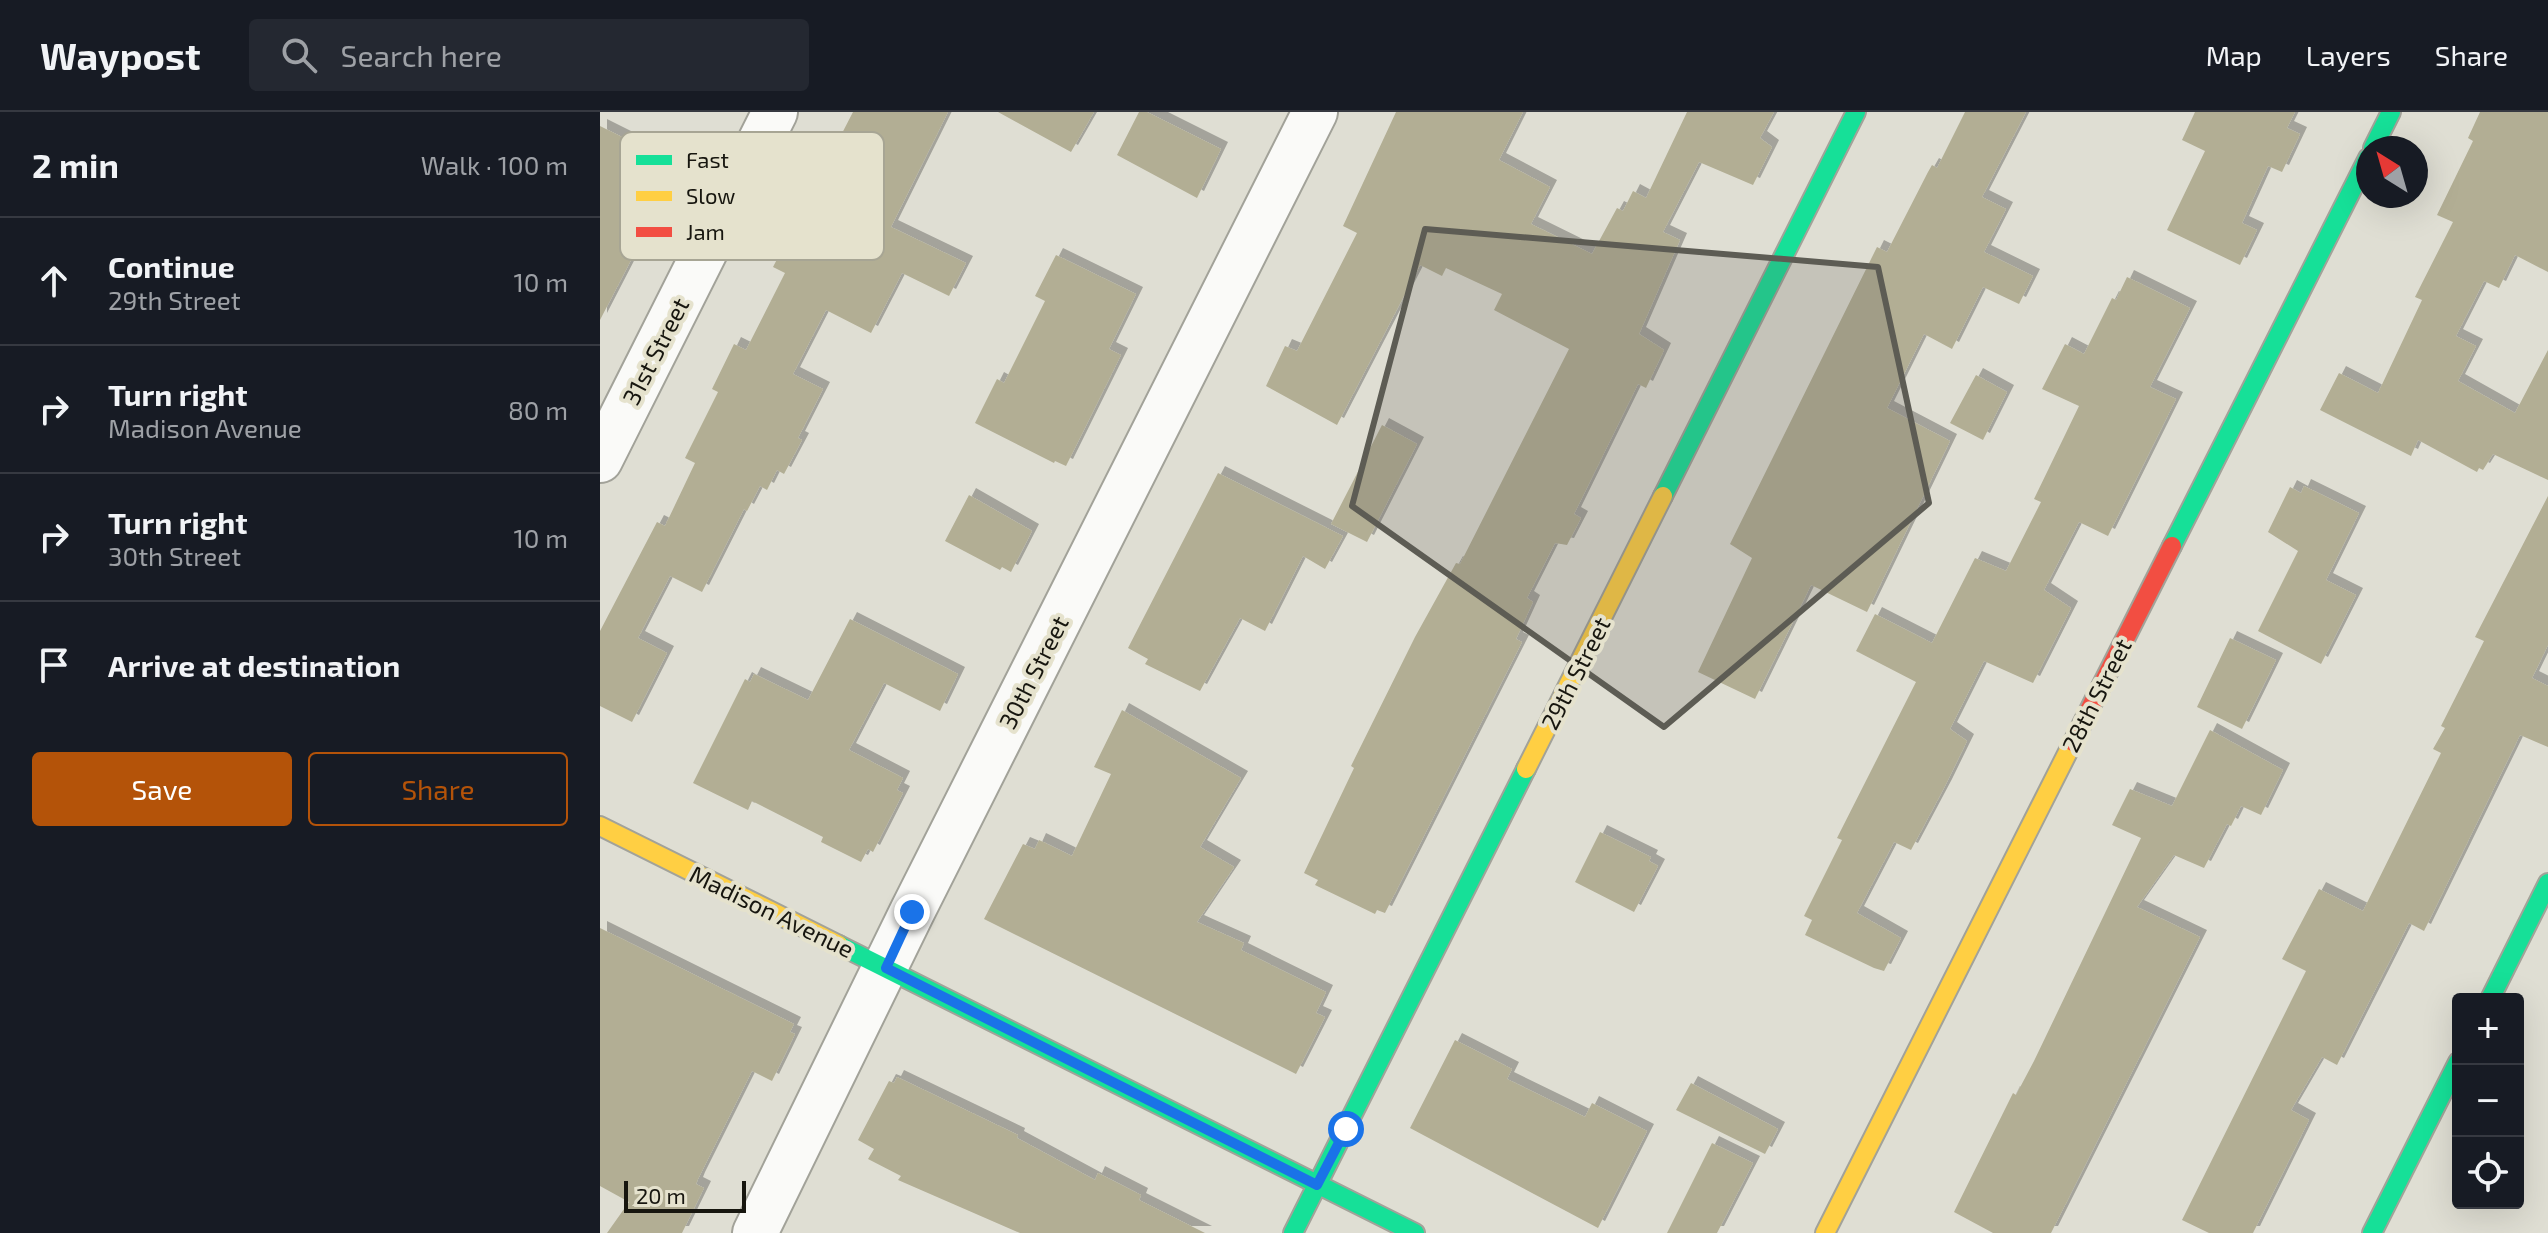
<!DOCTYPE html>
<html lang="en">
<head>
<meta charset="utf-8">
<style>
  body { margin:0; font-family:"Exo 2",sans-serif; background:#242831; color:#f1f3f6 }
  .controls { position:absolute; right:24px; bottom:24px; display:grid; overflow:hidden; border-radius:8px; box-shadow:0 8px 32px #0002 }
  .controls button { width:72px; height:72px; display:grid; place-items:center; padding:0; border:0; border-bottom:2px solid #363941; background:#171b24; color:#f1f3f6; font:40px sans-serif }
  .compass { position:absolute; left:1756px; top:24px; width:72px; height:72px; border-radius:50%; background:#171b24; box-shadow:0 8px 32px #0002; rotate:323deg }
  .scale { position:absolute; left:24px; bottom:20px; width:122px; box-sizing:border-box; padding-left:8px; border:4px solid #17160f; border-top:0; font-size:22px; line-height:28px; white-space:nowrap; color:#17160f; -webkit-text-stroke:6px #e5e2cd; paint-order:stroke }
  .stop { position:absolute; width:24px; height:24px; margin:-18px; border:6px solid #1a73e8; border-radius:50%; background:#fff }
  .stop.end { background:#1a73e8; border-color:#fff; box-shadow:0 2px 8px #0008 }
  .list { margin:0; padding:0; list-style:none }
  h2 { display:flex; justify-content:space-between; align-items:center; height:104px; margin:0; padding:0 32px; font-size:34px }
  h2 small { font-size:26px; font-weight:400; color:#9ea1a6 }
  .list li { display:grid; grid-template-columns:52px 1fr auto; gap:24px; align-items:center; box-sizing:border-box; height:128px; padding:0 32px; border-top:2px solid #363941 }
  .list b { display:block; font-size:30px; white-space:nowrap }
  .list p { margin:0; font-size:26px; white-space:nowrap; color:#9ea1a6 }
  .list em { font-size:26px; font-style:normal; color:#9ea1a6 }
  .actions { display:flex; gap:16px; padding:24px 32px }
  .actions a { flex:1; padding:18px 0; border:2px solid #b45309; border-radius:8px; text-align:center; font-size:28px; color:#b45309 }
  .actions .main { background:#b45309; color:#fff }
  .icon { flex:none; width:44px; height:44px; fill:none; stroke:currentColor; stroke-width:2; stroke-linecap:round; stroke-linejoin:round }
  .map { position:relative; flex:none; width:1948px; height:1121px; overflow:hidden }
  header { display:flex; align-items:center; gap:48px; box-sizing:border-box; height:112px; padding:0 40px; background:#171b24; border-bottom:2px solid #363941 }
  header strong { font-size:38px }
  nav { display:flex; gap:44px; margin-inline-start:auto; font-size:28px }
  .search { width:560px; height:72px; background:#242831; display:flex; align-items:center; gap:20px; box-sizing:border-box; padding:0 28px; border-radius:8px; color:#9ea1a6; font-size:30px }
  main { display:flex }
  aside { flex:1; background:#171b24 }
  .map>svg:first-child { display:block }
  .building { fill:#b2ae94; filter:url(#shadow) }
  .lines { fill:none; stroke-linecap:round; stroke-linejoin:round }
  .street-casing { stroke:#a2a299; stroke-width:48 }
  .fast-casing { stroke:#a2a299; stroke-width:22 }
  .slow-casing { stroke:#a2a299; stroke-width:22 }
  .jam-casing { stroke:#a2a299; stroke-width:22 }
  .street { stroke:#fafaf8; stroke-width:44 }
  .fast { stroke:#16e098; stroke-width:18 }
  .slow { stroke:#ffcf43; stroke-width:18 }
  .jam { stroke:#f24e42; stroke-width:18 }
  .route { stroke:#1a73e8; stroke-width:10 }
  .marked { fill:#5d5c54; fill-opacity:0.2; stroke:#5d5c54; stroke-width:6; stroke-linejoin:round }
  .labels { text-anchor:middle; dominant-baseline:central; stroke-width:8; stroke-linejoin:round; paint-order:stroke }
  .street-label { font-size:24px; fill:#17160f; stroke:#e5e2cd }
  .key { fill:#e5e2cd; stroke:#a7a594; stroke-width:2 }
  .key-label { font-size:22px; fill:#17160f }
</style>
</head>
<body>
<header>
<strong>Waypost</strong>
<div class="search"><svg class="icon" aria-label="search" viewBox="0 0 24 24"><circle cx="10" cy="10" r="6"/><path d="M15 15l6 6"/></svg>Search here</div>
<nav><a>Map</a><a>Layers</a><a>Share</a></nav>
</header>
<main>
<aside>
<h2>2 min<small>Walk · 100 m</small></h2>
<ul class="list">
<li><svg class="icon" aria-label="ahead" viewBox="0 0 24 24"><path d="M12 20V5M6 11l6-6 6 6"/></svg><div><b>Continue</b><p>29th Street</p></div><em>10 m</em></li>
<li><svg class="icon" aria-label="right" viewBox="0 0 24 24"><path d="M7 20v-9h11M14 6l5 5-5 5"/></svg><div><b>Turn right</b><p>Madison Avenue</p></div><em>80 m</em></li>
<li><svg class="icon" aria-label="right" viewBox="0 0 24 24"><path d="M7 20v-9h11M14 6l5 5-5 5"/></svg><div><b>Turn right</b><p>30th Street</p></div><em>10 m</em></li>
<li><svg class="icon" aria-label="arrive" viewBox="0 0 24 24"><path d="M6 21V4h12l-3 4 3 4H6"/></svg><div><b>Arrive at destination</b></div></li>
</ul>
<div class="actions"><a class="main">Save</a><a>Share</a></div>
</aside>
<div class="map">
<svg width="1948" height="1121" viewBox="0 0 1948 1121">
  <defs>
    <filter id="shadow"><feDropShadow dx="7" dy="-7" stdDeviation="0" flood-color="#0004"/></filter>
  </defs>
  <rect width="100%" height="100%" fill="#dfded3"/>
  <!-- building -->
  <path class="building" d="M253 0H348L291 115 366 151 349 184 302 161 271 221 226 198 193 262 223 277 198 326 202 328 184 362 177 358 167 378 160 374 147 399 144 397 102 480 70 464 38 526 67 541 32 610 0 594V519L57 410 65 414 95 351 85 346 118 280 112 277 134 232 146 238 185 161 173 155Z
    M398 0H494L471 40Z
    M539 0H547L621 37 597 86 517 43Z
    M796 0H923L899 48 950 75 931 112 992 142 1017 96 1023 99 1033 79 1046 86 1087 0H1174L1160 26 1172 35 1153 73 1099 50 1063 120 1080 128 1039 222 1064 238 1046 276 1038 272 974 402 981 406 967 433 955 431 927 486 933 490 916 527 922 530 785 801 777 798 775 802 715 773 718 768 704 761 754 656 751 654 815 525 856 451 860 452 969 237 894 198 902 182 846 156 842 164 820 153 737 313 666 274 685 234 697 239 757 121 743 114Z
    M1365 0H1426L1382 85 1406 97 1384 140 1433 164 1419 192 1383 175 1352 237 1324 222 1287 296 1350 329 1267 500 1211 473 1155 587 1098 560 1152 446 1130 432 1277 135 1287 140 1328 60 1332 53 1337 56Z
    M1595 0H1695L1687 16 1700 22 1682 60 1668 54 1642 111 1657 118 1640 153 1567 118 1605 39 1582 28Z
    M1880 0H1948V160L1915 143 1899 176 1884 169 1856 224 1876 234 1858 269 1915 301 1948 238V368L1893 342 1883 358 1879 356 1877 360 1818 328 1811 344 1720 298 1739 261 1778 281 1822 188 1815 185 1853 110 1837 103 1873 29 1868 26Z
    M0 14 68 48 54 76 60 79 54 91 59 94 0 208Z
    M456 143 536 182 509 237 521 243 466 354 455 349 454 351 375 311 397 267 404 271 445 189 435 184Z
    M1527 165 1590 196 1550 275 1576 287 1508 424 1479 410 1444 478 1471 496 1433 571 1384 549 1350 617 1367 629 1345 674 1311 738 1294 730 1257 801 1301 826 1284 859 1274 856 1205 823 1212 808 1204 804 1242 728 1237 726 1316 570 1256 539 1275 502 1332 531 1375 446 1406 459 1441 390 1434 387 1479 294 1442 277 1465 232 1484 242 1512 186 1516 188Z
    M1376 263 1407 280 1383 328 1350 311Z
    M782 313 817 332 767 430 731 412Z
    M618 361 743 424 725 457 703 444 665 519 640 506 600 579 545 552 548 547 528 536Z
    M1704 374 1759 401 1726 468 1756 483 1721 552 1658 519 1698 439 1668 420 1690 375 1701 381Z
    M369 383 432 419 411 460 402 455 400 458 345 429Z
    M1948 384V533L1932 566 1948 574V635L1920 623 1824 819 1809 811 1737 953 1722 945 1691 998 1709 1008 1653 1121H1609L1582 1108 1706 859 1682 847 1719 777 1763 799 1841 641 1833 637 1845 616 1841 614 1884 529 1875 525Z
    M250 507 358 562 340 599 284 571 249 638 303 666 297 678 303 681 273 740 268 737 261 750 221 730 223 725 152 689 148 698 93 671 145 567 150 570 154 562 208 588Z
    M1630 526 1676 548 1642 617 1597 595Z
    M522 598 641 666 600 735 634 755 597 810 644 831 641 838 726 880 716 901 725 905 696 962 384 807 423 732 435 737 439 728 472 744 511 662 494 655Z
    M1610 618 1683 658 1661 703 1641 694 1631 714 1627 712 1604 756 1574 743 1537 795 1600 825 1451 1121H1393L1354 1100 1413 981 1416 983 1434 949 1541 726 1512 713 1530 677 1572 694Z
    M1000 720 1051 745 1049 749 1058 754 1034 800 975 770Z
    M0 816 194 912 190 920 195 922 172 969 152 959 98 1067 96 1072 104 1076 82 1121H7L29 1090 0 1074Z
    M855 928 912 957 907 967 985 1005 992 991 1047 1019 998 1116 810 1016Z
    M297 965 418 1023 417 1026 495 1068 498 1061 541 1083 539 1088 605 1121H420L298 1068 301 1064 268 1047 274 1037 258 1028 289 969 294 971Z
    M1091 971 1178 1017 1165 1042 1076 998Z
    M1112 1031 1153 1051 1117 1121H1067Z"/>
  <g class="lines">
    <defs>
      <path id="street" d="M0 348 175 0
        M155 1121 312 800 715 0"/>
      <path id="fast" d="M1773 36 1791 0
        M1063 384 1256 0
        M1572 434 1768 46
        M239 833 815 1121
        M1890 887 1948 771
        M693 1121 926 657
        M1772 1121 1858 950"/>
      <path id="slow" d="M926 657 1063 384
        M0 714 239 833
        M1225 1121 1473 630"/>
      <path id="jam" d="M1473 630 1572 434"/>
    </defs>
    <!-- street casing -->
    <use href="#street" class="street-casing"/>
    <!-- fast casing -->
    <use href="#fast" class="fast-casing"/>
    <!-- slow casing -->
    <use href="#slow" class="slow-casing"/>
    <!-- jam casing -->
    <use href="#jam" class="jam-casing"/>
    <!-- street -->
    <use href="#street" class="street"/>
    <!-- fast -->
    <use href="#fast" class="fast"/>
    <!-- slow -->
    <use href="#slow" class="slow"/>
    <!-- jam -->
    <use href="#jam" class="jam"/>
  </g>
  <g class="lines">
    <!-- route -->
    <path class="route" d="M312 800 286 856 717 1073 746 1017"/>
  </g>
  <!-- marked area -->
  <path class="marked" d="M825 117 1278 155 1329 391 1064 615 752 394Z"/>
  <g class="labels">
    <!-- street labels -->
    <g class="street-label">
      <text transform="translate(55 239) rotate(-63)">31st Street</text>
      <text transform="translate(433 560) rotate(-63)">30th Street</text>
      <text transform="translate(975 561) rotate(-63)">29th Street</text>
      <text transform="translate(1496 583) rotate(-63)">28th Street</text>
      <text transform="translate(172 799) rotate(26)">Madison Avenue</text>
    </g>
  </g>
  <!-- legend -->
  <rect x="20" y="20" width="264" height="128" rx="12" class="key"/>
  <rect x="36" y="43" width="36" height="10" fill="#16e098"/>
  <rect x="36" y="79" width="36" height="10" fill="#ffcf43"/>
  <rect x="36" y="115" width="36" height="10" fill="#f24e42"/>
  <g class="key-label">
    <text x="86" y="56">Fast</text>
    <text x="86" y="92">Slow</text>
    <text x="86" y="128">Jam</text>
  </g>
</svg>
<div class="controls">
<button>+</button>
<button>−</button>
<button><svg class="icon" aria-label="locate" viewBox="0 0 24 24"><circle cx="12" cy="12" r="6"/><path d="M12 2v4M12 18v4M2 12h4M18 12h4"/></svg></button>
</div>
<svg class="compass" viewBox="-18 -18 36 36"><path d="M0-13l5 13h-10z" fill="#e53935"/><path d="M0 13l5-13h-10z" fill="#9ea1a6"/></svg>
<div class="scale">20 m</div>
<div class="stop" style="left:746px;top:1017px"></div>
<div class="stop end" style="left:312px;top:800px"></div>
</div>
</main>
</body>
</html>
